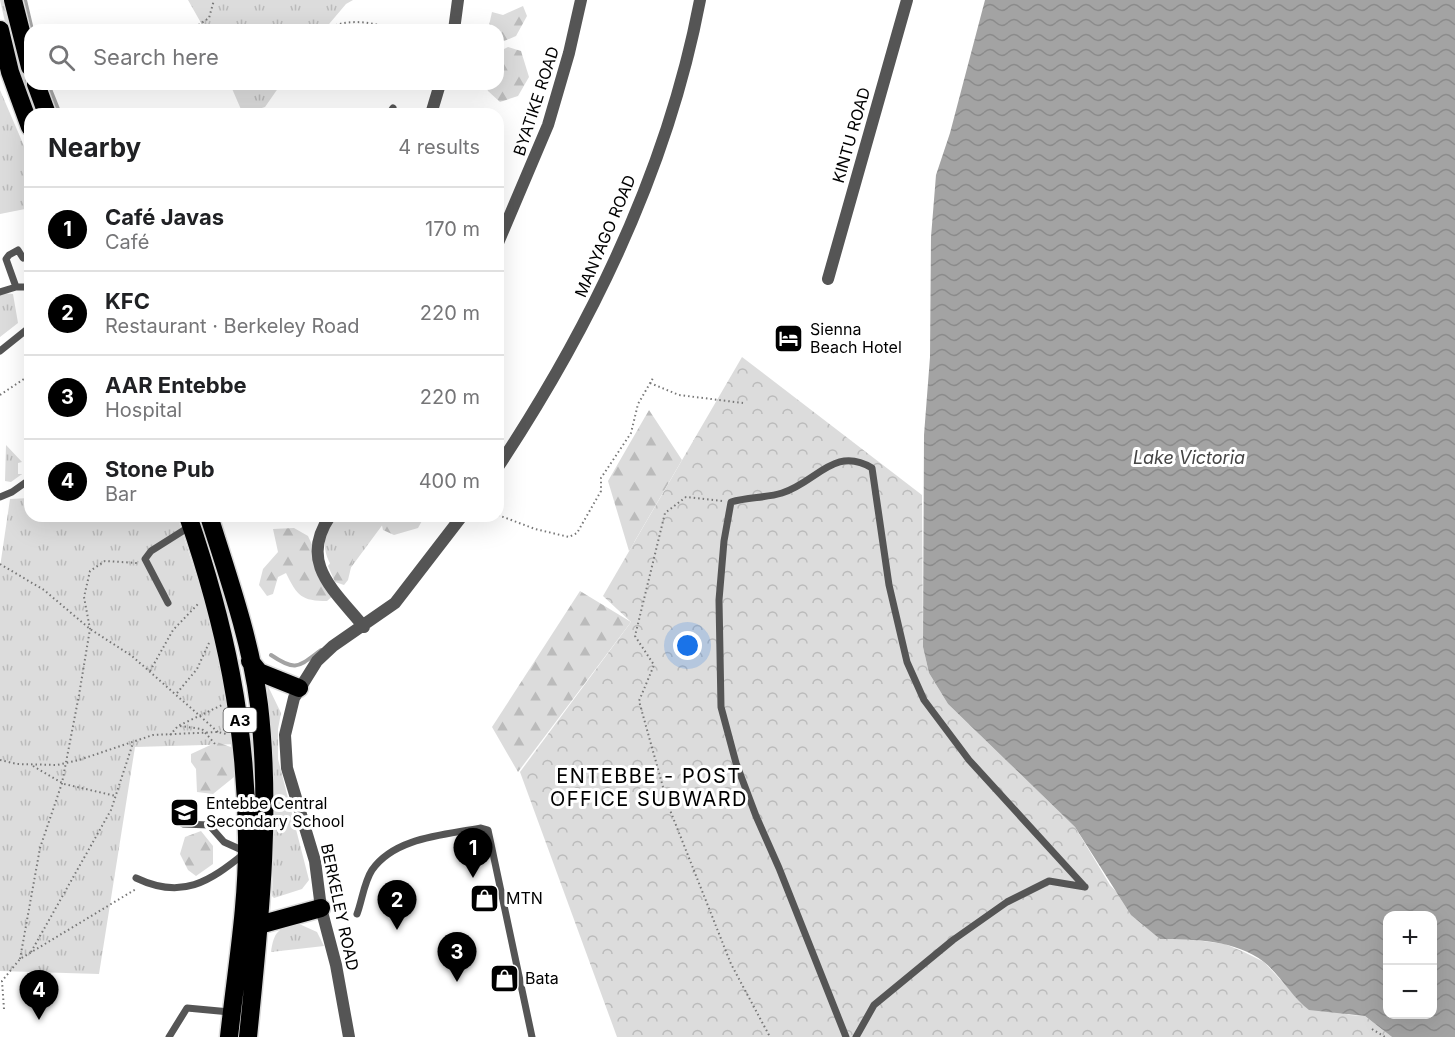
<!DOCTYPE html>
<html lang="en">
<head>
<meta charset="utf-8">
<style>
  body { margin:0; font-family:Inter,sans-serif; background:#f6f6f6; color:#202124 }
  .controls { position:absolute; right:18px; bottom:18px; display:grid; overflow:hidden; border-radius:12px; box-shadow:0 6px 24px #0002 }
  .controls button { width:54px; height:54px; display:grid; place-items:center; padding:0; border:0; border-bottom:2px solid #e0e0e0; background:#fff; color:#202124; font:30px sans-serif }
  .you { position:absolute; left:688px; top:646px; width:21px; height:21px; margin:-15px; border:4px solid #fff; border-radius:50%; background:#1a73e8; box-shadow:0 0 0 9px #1a73e833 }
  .badge { display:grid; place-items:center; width:39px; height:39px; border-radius:50%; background:#000; color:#fff; font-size:20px; font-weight:700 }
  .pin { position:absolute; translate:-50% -50px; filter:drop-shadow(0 2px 3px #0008) }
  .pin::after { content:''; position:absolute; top:32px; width:21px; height:18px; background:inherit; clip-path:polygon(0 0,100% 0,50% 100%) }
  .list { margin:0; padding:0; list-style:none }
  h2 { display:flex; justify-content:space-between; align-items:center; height:78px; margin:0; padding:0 24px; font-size:26px }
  h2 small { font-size:20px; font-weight:400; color:#757577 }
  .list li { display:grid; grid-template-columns:39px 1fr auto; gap:18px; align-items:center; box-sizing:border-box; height:84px; padding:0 24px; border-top:2px solid #e0e0e0 }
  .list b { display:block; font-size:22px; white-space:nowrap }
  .list p { margin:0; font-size:20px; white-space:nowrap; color:#757577 }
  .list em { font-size:20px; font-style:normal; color:#757577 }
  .icon { flex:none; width:33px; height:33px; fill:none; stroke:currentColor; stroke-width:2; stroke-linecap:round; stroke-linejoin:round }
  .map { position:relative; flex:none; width:1455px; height:1037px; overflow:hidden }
  .search { position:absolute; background:#fff; box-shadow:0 6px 24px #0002; left:24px; top:24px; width:480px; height:66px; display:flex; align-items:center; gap:15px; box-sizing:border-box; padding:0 21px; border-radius:18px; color:#757577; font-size:22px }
  .panel { position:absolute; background:#fff; box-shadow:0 6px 24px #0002; left:24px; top:108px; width:480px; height:414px; border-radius:18px }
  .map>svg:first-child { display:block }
  .grass { fill:url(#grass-tufts) }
  .forest { fill:url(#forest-firs) }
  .park { fill:url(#park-crowns) }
  .water { fill:url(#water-waves); fill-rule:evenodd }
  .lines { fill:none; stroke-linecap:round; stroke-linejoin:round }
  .stream { stroke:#a3a3a3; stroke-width:4 }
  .highway-casing { stroke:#dbdbdb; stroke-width:21 }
  .path { stroke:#777; stroke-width:2; stroke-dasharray:1.5 3; stroke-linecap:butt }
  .lane { stroke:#555; stroke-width:7 }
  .street { stroke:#555; stroke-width:12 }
  .highway { stroke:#000; stroke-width:18 }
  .labels { text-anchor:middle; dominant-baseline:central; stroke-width:6; stroke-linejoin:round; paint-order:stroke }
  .shield { fill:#fff; stroke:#4c4c4c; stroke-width:1.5 }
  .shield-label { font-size:15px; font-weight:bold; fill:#000 }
  .street-label { font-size:16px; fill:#000; stroke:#fff }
  .poi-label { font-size:16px; fill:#000; stroke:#fff; text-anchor:start }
  .water-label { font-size:18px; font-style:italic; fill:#444; stroke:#fff }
  .quarter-label { font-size:20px; letter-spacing:1.5px; fill:#000; stroke:#fff }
</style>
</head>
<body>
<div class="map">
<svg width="1455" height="1037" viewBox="0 0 1455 1037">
  <defs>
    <pattern id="grass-tufts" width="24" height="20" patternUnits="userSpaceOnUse" patternTransform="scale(1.5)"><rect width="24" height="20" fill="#dcdcdc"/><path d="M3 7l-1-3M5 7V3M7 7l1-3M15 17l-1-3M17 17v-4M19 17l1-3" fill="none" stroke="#bbb"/></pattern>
    <pattern id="forest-firs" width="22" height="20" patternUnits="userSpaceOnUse" patternTransform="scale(1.5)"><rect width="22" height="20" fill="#dcdcdc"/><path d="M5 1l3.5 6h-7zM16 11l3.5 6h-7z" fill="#bbb"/></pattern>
    <pattern id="park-crowns" width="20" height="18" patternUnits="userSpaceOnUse" patternTransform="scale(1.5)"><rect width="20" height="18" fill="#dcdcdc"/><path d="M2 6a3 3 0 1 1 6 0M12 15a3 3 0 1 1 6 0" fill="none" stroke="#bbb"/></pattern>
    <pattern id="water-waves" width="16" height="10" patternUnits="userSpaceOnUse" patternTransform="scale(1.5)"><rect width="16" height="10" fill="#a3a3a3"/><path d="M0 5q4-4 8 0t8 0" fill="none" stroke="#8b8b8b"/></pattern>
  </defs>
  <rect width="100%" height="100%" fill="#fff"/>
  <!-- grass -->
  <path class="grass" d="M0 0H5L19 59 38 114H34L12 53Z
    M188 0H353L346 4 324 30H205Z
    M230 84H281L265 107 243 114Z
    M0 90 30 160V208L0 214Z
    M3 293 13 294 18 323 0 337V295Z
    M6 445 22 462 18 463V474H22L11 482 5 481Z
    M30 498V516H177L204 600 240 744 135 747 99 974 0 971V567L10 499Z
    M334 516H389L341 581C323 555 319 544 334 516Z
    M267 684 281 713 278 729V759L309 880 302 889 274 898 272 896 275 816Z
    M297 923 317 932 324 946 271 952C274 932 278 928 297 923Z"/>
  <!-- forest -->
  <path class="forest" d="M523 6 527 16 516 36 502 42 498 38V30H488L492 12 503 15Z
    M508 47 521 51 529 77 518 96 500 102 488 91 485 84H498V52Z
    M649 410 682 460 629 551 608 481Z
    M380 516H421L423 519 418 528 394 535 383 530Z
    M294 528 308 536 335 594 327 601C302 601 297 596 286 573L278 577 273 594 267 596 259 585 263 569 278 552 273 529Z
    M348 552 353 559 348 580 344 585 335 582 328 566 338 553Z
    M580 591 631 622 518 772 492 727Z
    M217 742 236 749 243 758 234 777 213 794 197 792 196 769 191 762V754Z
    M201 831 213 846V864L196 876 188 870 180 854 185 837Z"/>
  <!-- park -->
  <path class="park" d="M742 357 922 495 923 647 929 673 948 704 1075 827 1110 885 1160 939H1188L1225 944 1244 952 1264 962 1290 990 1349 1015 1365 1016 1392 1037H617L520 772 631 622 603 596Z"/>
  <!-- water -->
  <path class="water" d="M985 0H1455V1037H1392L1365 1016 1309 1010C1292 997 1281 976 1264 962 1236 940 1194 939 1160 939L1131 915 1075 827 948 704 929 673 923 647 924 435 930 357 931 237 936 175 950 133ZM1388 916H1432V1014H1388Z"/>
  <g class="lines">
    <!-- stream -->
    <path class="stream" d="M25 0 32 30
      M48 84 60 114
      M271 655C296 672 298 667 321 650"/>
    <defs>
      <path id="highway" d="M13 0 30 67
        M0 30 10 72 30 127
        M36 84 47 114
        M188 516C225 624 246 723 247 837 248 904 236 971 229 1037
        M209 516C228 576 251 642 259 705 272 816 259 927 248 1037
        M250 661 259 672 299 688
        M248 928 321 908"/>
    </defs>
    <!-- highway casing -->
    <use href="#highway" class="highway-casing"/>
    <!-- path -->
    <path class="path" d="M327 28C352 18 371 22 396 30
      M191 30 209 18 214 0
      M650 383 679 395 743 403
      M0 395 30 375
      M722 501 686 497 665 513 635 636 654 665 639 701 668 805 731 964 770 1037
      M498 515 535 529 569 537 577 533 601 491V478L631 433 638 404 653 378
      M0 564 44 590 90 629 132 656 218 732
      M150 671 173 630 198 604
      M177 693 197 669 209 643
      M180 726 202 729 215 744
      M170 735 178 726 222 705
      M0 760 17 764 57 765 79 760 153 735 218 732 226 734
      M33 766 64 784 116 796
      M31 952 111 810 133 743
      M20 959 40 848 62 783 79 695 90 629 84 597 90 571 105 561 137 563
      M4 1009 2 981 20 959 136 889
      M1372 1029 1385 1037"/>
    <!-- lane -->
    <path class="lane" d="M389 114 393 108
      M16 287 6 259 9 255 18 250 23 258
      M0 292 16 287H30
      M0 351 30 327
      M0 497 12 492 29 480 30 465
      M168 603 145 559 151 551 189 527
      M183 824 209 825 224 842 244 851
      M136 878C182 900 209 882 245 853
      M357 914C362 901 364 882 372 870 395 837 445 835 481 828L488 830 532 1037
      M169 1037 187 1008 230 1012
      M846 1037 779 868 756 816 736 763 721 707 719 600 724 541 731 502C748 497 766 498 782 493 816 483 834 445 872 468L889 585 907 662 924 700 969 760 1085 887
      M856 1037 874 1005 953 940 1007 902 1049 881 1085 887"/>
    <!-- street -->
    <path class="street" d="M454 30 458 0
      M431 114 440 84
      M498 243 548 125 569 53 581 0
      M828 279 907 0
      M498 467C592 325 668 169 700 0
      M330 516C298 563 334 590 364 627
      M349 1037 336 965 321 908 315 861 287 768 285 735 294 698 317 661 333 646 395 603 462 516"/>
    <!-- highway -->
    <use href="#highway" class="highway"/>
  </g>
  <!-- icons -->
  <defs>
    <symbol id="hotel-square" viewBox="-11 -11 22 22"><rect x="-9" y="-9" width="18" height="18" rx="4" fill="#000" stroke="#fff"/><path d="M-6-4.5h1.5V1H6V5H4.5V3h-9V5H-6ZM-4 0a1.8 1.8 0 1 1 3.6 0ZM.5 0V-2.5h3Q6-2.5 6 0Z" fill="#fff"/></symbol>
    <symbol id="school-square" viewBox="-11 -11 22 22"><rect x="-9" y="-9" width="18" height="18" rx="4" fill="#000" stroke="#fff"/><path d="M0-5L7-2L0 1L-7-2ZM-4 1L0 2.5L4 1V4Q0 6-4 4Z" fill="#fff"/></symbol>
    <symbol id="shop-square" viewBox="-11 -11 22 22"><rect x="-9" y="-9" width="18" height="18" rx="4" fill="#000" stroke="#fff"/><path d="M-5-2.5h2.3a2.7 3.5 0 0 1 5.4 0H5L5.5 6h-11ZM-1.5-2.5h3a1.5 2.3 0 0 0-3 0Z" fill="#fff"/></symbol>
  </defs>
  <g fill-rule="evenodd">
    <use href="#hotel-square" x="772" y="322" width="33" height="33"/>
    <use href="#school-square" x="168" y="796" width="33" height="33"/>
    <use href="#shop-square" x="468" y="882" width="33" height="33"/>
    <use href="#shop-square" x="488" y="962" width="33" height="33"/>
  </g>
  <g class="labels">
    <!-- shield labels -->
    <rect class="shield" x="223.5" y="708" width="33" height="24" rx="4.5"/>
    <g class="shield-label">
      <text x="240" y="720">A3</text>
    </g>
    <!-- street labels -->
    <g class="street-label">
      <text transform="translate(536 101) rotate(-72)">BYATIKE ROAD</text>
      <text transform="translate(851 135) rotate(-74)">KINTU ROAD</text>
      <text transform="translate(605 236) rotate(-67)">MANYAGO ROAD</text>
      <text transform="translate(340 907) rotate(78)">BERKELEY ROAD</text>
    </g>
    <!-- poi labels -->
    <g class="poi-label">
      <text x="810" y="329">Sienna<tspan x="810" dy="18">Beach Hotel</tspan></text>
      <text x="206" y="803">Entebbe Central<tspan x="206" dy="18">Secondary School</tspan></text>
      <text x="506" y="898">MTN</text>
      <text x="525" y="978">Bata</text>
    </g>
    <!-- water labels -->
    <g class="water-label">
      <text x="1189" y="457">Lake Victoria</text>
    </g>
    <!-- quarter labels -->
    <g class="quarter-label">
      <text x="649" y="776">ENTEBBE - POST<tspan x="649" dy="23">OFFICE SUBWARD</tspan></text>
    </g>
  </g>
</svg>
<div class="controls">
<button>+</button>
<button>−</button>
</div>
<div class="you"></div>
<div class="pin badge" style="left:473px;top:878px">1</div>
<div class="pin badge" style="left:397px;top:930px">2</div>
<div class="pin badge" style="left:457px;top:982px">3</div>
<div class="pin badge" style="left:39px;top:1020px">4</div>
<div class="search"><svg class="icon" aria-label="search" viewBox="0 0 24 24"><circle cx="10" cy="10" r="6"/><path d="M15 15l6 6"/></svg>Search here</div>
<section class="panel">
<h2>Nearby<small>4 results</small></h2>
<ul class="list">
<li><span class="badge">1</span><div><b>Café Javas</b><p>Café</p></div><em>170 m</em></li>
<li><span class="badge">2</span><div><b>KFC</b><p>Restaurant · Berkeley Road</p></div><em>220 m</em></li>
<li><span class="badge">3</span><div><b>AAR Entebbe</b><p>Hospital</p></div><em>220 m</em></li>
<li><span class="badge">4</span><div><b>Stone Pub</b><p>Bar</p></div><em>400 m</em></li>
</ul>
</section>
</div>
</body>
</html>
